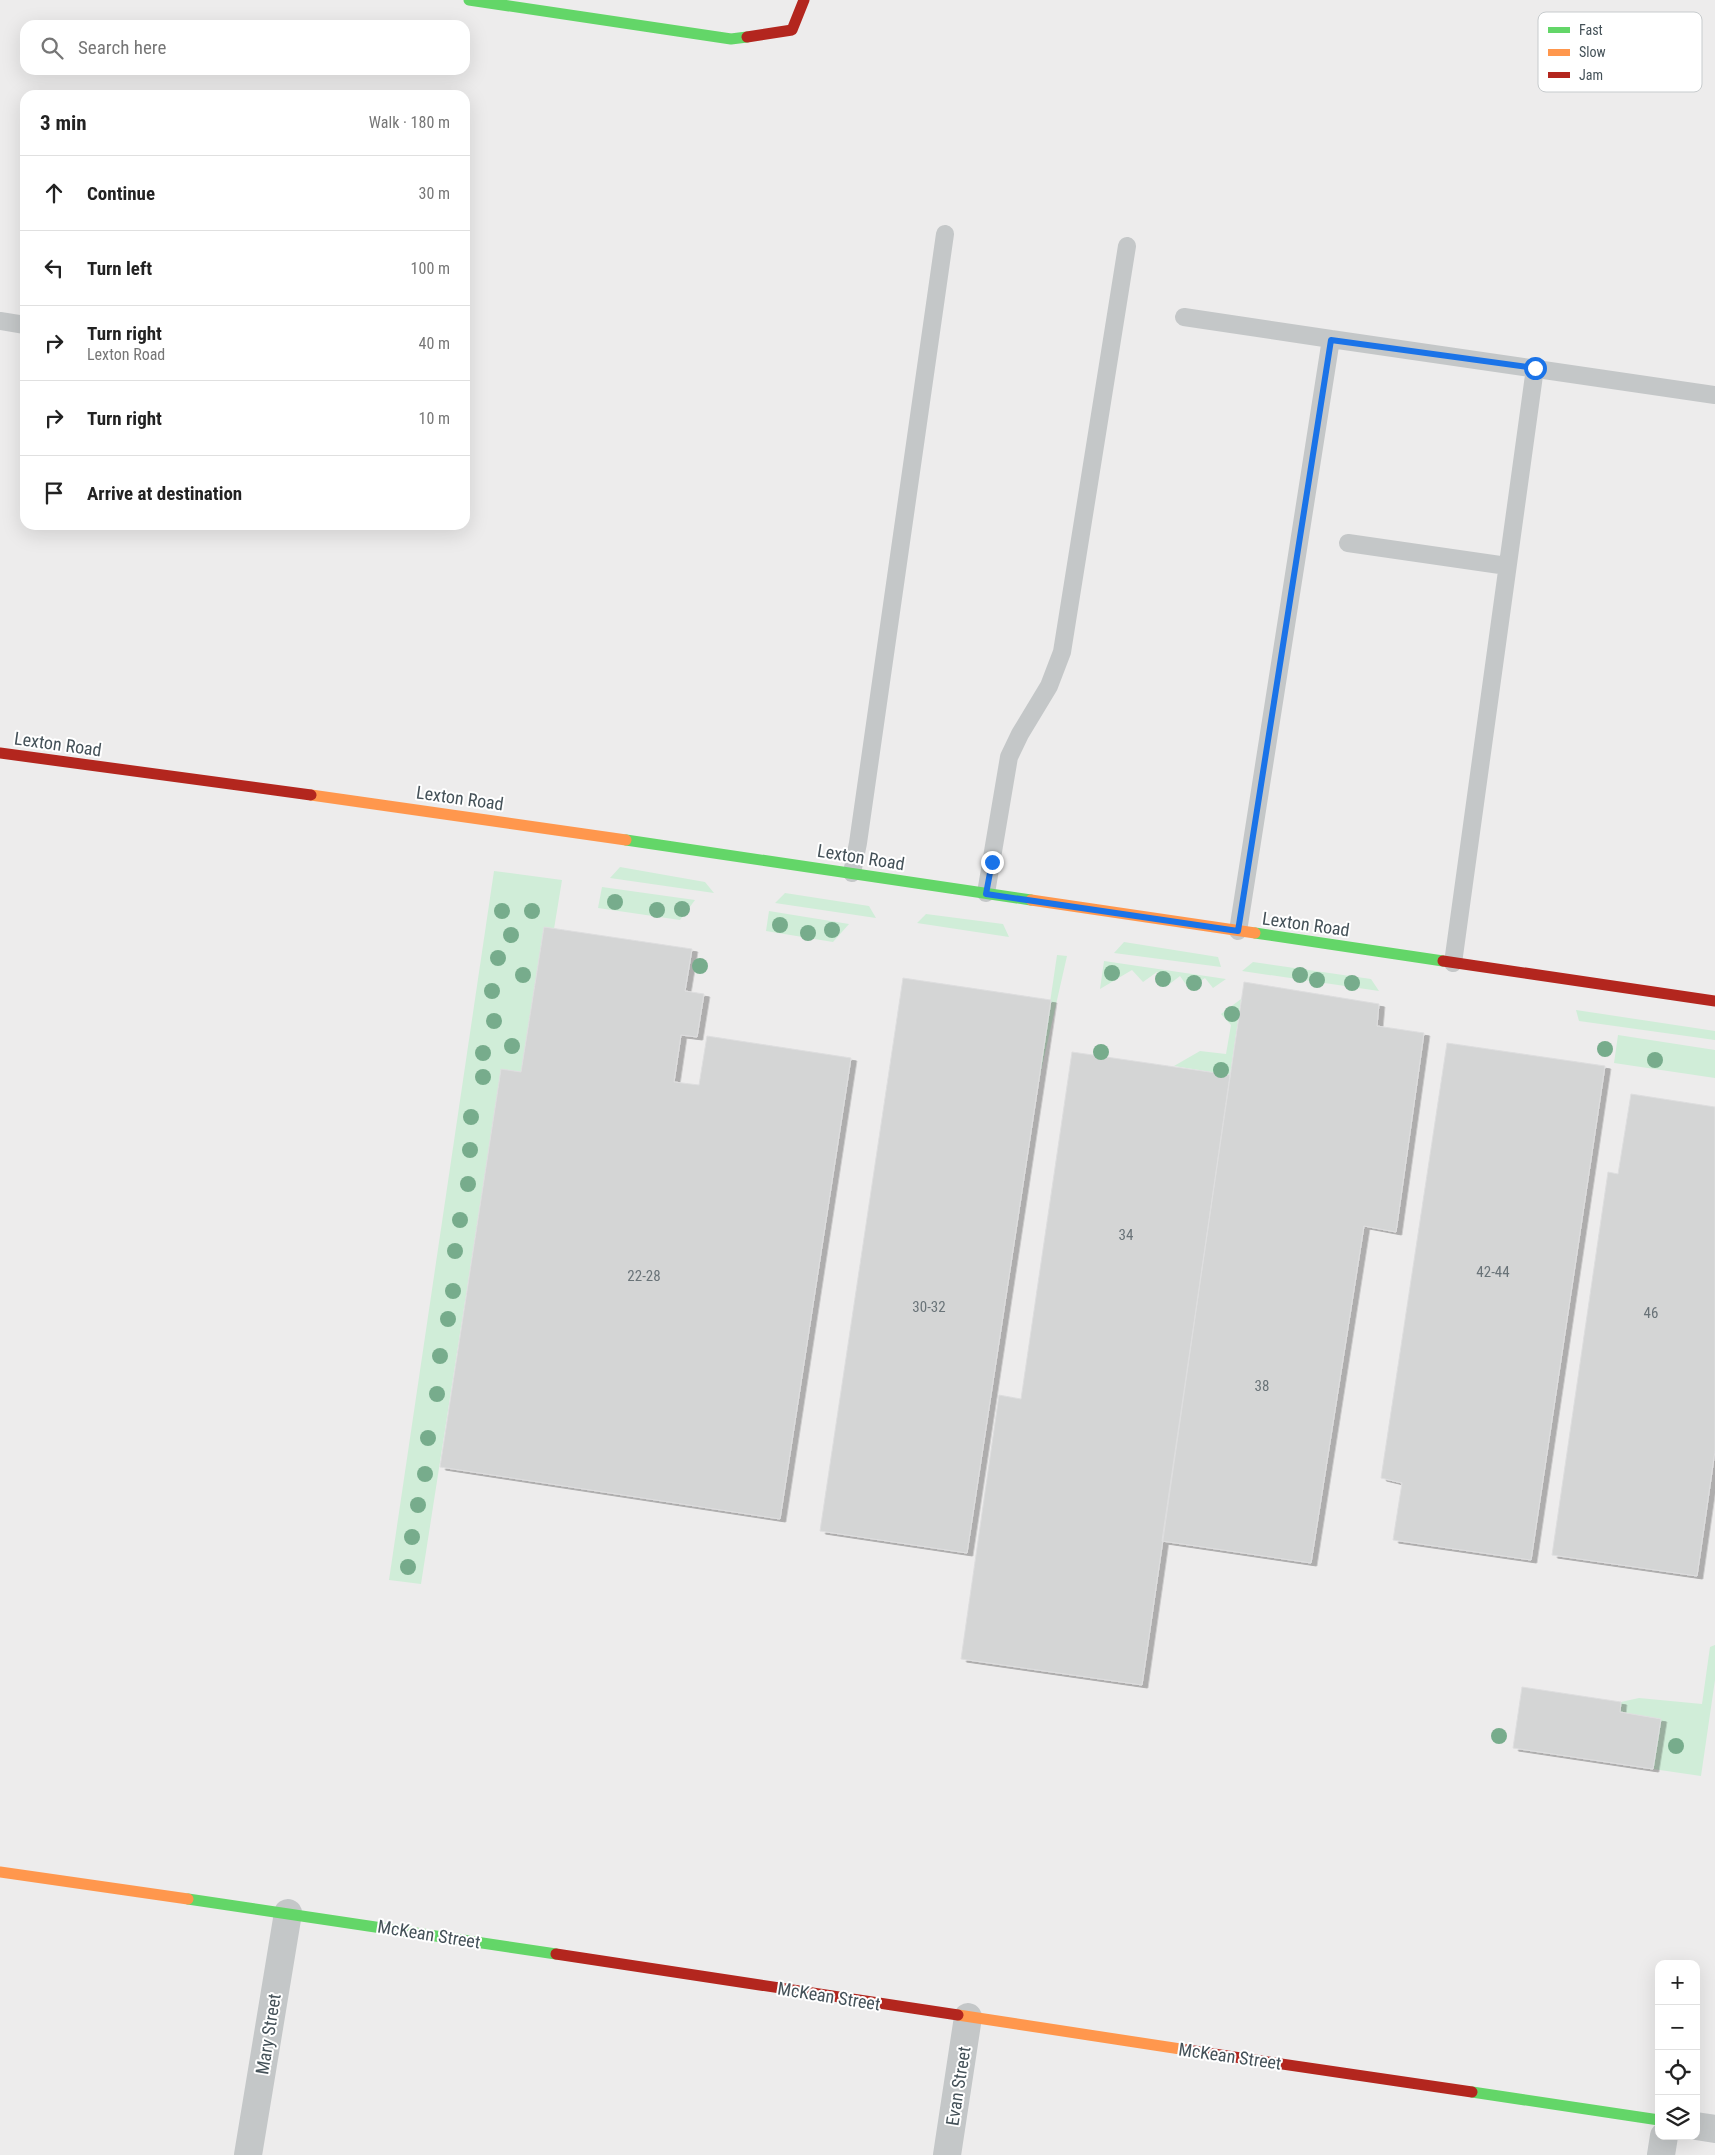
<!DOCTYPE html>
<html lang="en">
<head>
<meta charset="utf-8">
<style>
  body { margin:0; font-family:"Roboto Condensed",sans-serif; background:#f6f6f6; color:#222 }
  .controls { position:absolute; right:15px; bottom:15px; display:grid; overflow:hidden; border-radius:10px; box-shadow:0 5px 20px #0002 }
  .controls button { width:45px; height:45px; display:grid; place-items:center; padding:0; border:0; border-bottom:1px solid #e0e0e0; background:#fff; color:#222; font:25px sans-serif }
  .stop { position:absolute; width:15px; height:15px; margin:-11px; border:4px solid #1a73e8; border-radius:50%; background:#fff }
  .stop.end { background:#1a73e8; border-color:#fff; box-shadow:0 1px 5px #0008 }
  .list { margin:0; padding:0; list-style:none }
  h2 { display:flex; justify-content:space-between; align-items:center; height:65px; margin:0; padding:0 20px; font-size:21px }
  h2 small { font-size:16px; font-weight:400; color:#767676 }
  .list li { display:grid; grid-template-columns:32px 1fr auto; gap:15px; align-items:center; box-sizing:border-box; height:75px; padding:0 20px; border-top:1px solid #e0e0e0 }
  .list b { display:block; font-size:19px; white-space:nowrap }
  .list p { margin:0; font-size:16px; white-space:nowrap; color:#767676 }
  .list em { font-size:16px; font-style:normal; color:#767676 }
  .icon { flex:none; width:28px; height:28px; fill:none; stroke:currentColor; stroke-width:2; stroke-linecap:round; stroke-linejoin:round }
  .map { position:relative; flex:none; width:1715px; height:2155px; overflow:hidden }
  .search { position:absolute; background:#fff; box-shadow:0 5px 20px #0002; left:20px; top:20px; width:450px; height:55px; display:flex; align-items:center; gap:12px; box-sizing:border-box; padding:0 18px; border-radius:15px; color:#767676; font-size:19px }
  .panel { position:absolute; background:#fff; box-shadow:0 5px 20px #0002; left:20px; top:90px; width:450px; height:440px; border-radius:15px }
  .map>svg:first-child { display:block }
  .green { fill:#d0edd8 }
  .building { fill:#d4d5d5; stroke:#dededf; filter:url(#shadow) }
  .lines { fill:none; stroke-linecap:round; stroke-linejoin:round }
  .lane { stroke:#c4c7c8; stroke-width:18 }
  .street { stroke:#c4c7c8; stroke-width:28 }
  .fast { stroke:#63d668; stroke-width:11 }
  .slow { stroke:#ff974d; stroke-width:11 }
  .jam { stroke:#b3261e; stroke-width:11 }
  .tree { fill:#77ac8c }
  .route { stroke:#1a73e8; stroke-width:6 }
  .labels { text-anchor:middle; dominant-baseline:central; stroke-width:4; stroke-linejoin:round; paint-order:stroke }
  .number-label { font-size:15px; fill:#697378 }
  .street-label { font-size:18px; fill:#445158; stroke:#fff }
  .key { fill:#fff; stroke:#c7cbcd; stroke-width:1 }
  .key-label { font-size:14px; fill:#445158 }
</style>
</head>
<body>
<div class="map">
<svg width="1715" height="2155" viewBox="0 0 1715 2155">
  <defs>
    <filter id="shadow"><feDropShadow dx="5.5" dy="3" stdDeviation="0" flood-color="#0004"/></filter>
  </defs>
  <rect width="100%" height="100%" fill="#edecec"/>
  <!-- green -->
  <path class="green" d="M620 867 705 882 714 893 610 878Z
    M494 871 562 880 554 929 544 927 521 1072 501 1070 421 1584 389 1580Z
    M602 887 695 900 680 920 598 908Z
    M785 893 869 906 876 918 775 903Z
    M769 911 849 924 833 942 766 931Z
    M926 914 1003 924 1009 937 917 923Z
    M1124 942 1218 957 1221 967 1114 953Z
    M1057 955 1067 956 1038 1084Z
    M1104 961 1226 979 1213 988 1205 978 1189 989 1180 976 1167 986 1157 972 1143 982 1132 970 1100 989Z
    M1253 962 1371 979 1379 991 1242 971Z
    M1241 999 1230 1075 1174 1066 1200 1051 1226 1054 1231 1025 1221 1014Z
    M1576 1010 1715 1031V1040L1579 1021Z
    M1618 1035 1715 1050V1078L1614 1063Z
    M1715 1645V1680L1701 1776 1653 1769 1661 1719 1620 1712 1621 1702 1639 1698 1702 1704 1710 1647Z"/>
  <!-- building -->
  <path class="building" d="M544 927 692 949 685 991 704 994 697 1037 681 1035 674 1082 699 1085 707 1036 851 1058 780 1519 440 1467 501 1069 521 1072Z
    M903 978 1051 1000 967 1553 820 1531Z
    M1244 982 1379 1004 1377 1026 1424 1033 1396 1232 1364 1226 1311 1563 1162 1541Z
    M1447 1043 1605 1066 1531 1560 1393 1540 1402 1483 1381 1478Z
    M1072 1052 1230 1075 1142 1685 961 1659 999 1395 1021 1399Z
    M1631 1094 1715 1107V1451L1697 1576 1552 1555 1608 1172 1618 1174Z
    M1522 1687 1621 1702 1620 1712 1661 1719 1653 1769 1513 1748Z"/>
  <g class="lines">
    <!-- lane -->
    <path class="lane" d="M1184 317 1331 339 1238 931
      M0 321 25 325
      M1331 339 1715 395
      M1348 543 1507 566
      M852 873 858 843 945 234
      M986 893 1009 757 1020 734 1049 686 1062 652 1127 246
      M1453 963 1535 368"/>
    <!-- street -->
    <path class="street" d="M1696 2126 1715 2129
      M248 2155 288 1913
      M947 2155 968 2017
      M1661 2155 1664 2136"/>
    <!-- fast -->
    <path class="fast" d="M469 0 731 39 747 37
      M626 840 1031 900
      M1255 933 1443 961
      M188 1899 556 1954
      M1472 2092 1659 2120"/>
    <!-- slow -->
    <path class="slow" d="M311 795 626 840
      M1031 900 1255 933
      M0 1872 188 1899
      M958 2015 1187 2050"/>
    <!-- jam -->
    <path class="jam" d="M747 37 792 30 804 0
      M0 753 311 795
      M1443 961 1715 1001
      M556 1954 958 2015
      M1187 2050 1472 2092"/>
  </g>
  <!-- trees -->
  <g class="tree">
    <circle cx="615" cy="902" r="8"/>
    <circle cx="682" cy="909" r="8"/>
    <circle cx="657" cy="910" r="8"/>
    <circle cx="502" cy="911" r="8"/>
    <circle cx="532" cy="911" r="8"/>
    <circle cx="780" cy="925" r="8"/>
    <circle cx="832" cy="930" r="8"/>
    <circle cx="808" cy="933" r="8"/>
    <circle cx="511" cy="935" r="8"/>
    <circle cx="498" cy="958" r="8"/>
    <circle cx="700" cy="966" r="8"/>
    <circle cx="1112" cy="973" r="8"/>
    <circle cx="523" cy="975" r="8"/>
    <circle cx="1300" cy="975" r="8"/>
    <circle cx="1163" cy="979" r="8"/>
    <circle cx="1317" cy="980" r="8"/>
    <circle cx="1194" cy="983" r="8"/>
    <circle cx="1352" cy="983" r="8"/>
    <circle cx="492" cy="991" r="8"/>
    <circle cx="1232" cy="1014" r="8"/>
    <circle cx="494" cy="1021" r="8"/>
    <circle cx="512" cy="1046" r="8"/>
    <circle cx="1605" cy="1049" r="8"/>
    <circle cx="1101" cy="1052" r="8"/>
    <circle cx="483" cy="1053" r="8"/>
    <circle cx="1655" cy="1060" r="8"/>
    <circle cx="1221" cy="1070" r="8"/>
    <circle cx="483" cy="1077" r="8"/>
    <circle cx="471" cy="1117" r="8"/>
    <circle cx="470" cy="1150" r="8"/>
    <circle cx="468" cy="1184" r="8"/>
    <circle cx="460" cy="1220" r="8"/>
    <circle cx="455" cy="1251" r="8"/>
    <circle cx="453" cy="1291" r="8"/>
    <circle cx="448" cy="1319" r="8"/>
    <circle cx="440" cy="1356" r="8"/>
    <circle cx="437" cy="1394" r="8"/>
    <circle cx="428" cy="1438" r="8"/>
    <circle cx="425" cy="1474" r="8"/>
    <circle cx="418" cy="1505" r="8"/>
    <circle cx="412" cy="1537" r="8"/>
    <circle cx="408" cy="1567" r="8"/>
    <circle cx="1499" cy="1736" r="8"/>
    <circle cx="1676" cy="1746" r="8"/>
  </g>
  <g class="lines">
    <!-- route -->
    <path class="route" d="M992 862 986 894 1238 931 1331 340 1535 368"/>
  </g>
  <g class="labels">
    <!-- number labels -->
    <g class="number-label">
      <text x="1126" y="1235">34</text>
      <text x="1493" y="1272">42-44</text>
      <text x="644" y="1276">22-28</text>
      <text x="929" y="1307">30-32</text>
      <text x="1651" y="1313">46</text>
      <text x="1262" y="1386">38</text>
    </g>
    <!-- street labels -->
    <g class="street-label">
      <text transform="translate(58 744) rotate(8)">Lexton Road</text>
      <text transform="translate(460 798) rotate(8)">Lexton Road</text>
      <text transform="translate(861 857) rotate(9)">Lexton Road</text>
      <text transform="translate(1306 924) rotate(8)">Lexton Road</text>
      <text transform="translate(429 1934) rotate(9)">McKean Street</text>
      <text transform="translate(829 1996) rotate(9)">McKean Street</text>
      <text transform="translate(268 2034) rotate(-81)">Mary Street</text>
      <text transform="translate(1230 2056) rotate(8)">McKean Street</text>
      <text transform="translate(958 2086) rotate(-81)">Evan Street</text>
    </g>
  </g>
  <!-- legend -->
  <rect x="1538" y="12" width="164" height="80" rx="8" class="key"/>
  <rect x="1548" y="27" width="22" height="6" fill="#63d668"/>
  <rect x="1548" y="49" width="22" height="7" fill="#ff974d"/>
  <rect x="1548" y="72" width="22" height="6" fill="#b3261e"/>
  <g class="key-label">
    <text x="1579" y="35">Fast</text>
    <text x="1579" y="57">Slow</text>
    <text x="1579" y="80">Jam</text>
  </g>
</svg>
<div class="controls">
<button>+</button>
<button>−</button>
<button><svg class="icon" aria-label="locate" viewBox="0 0 24 24"><circle cx="12" cy="12" r="6"/><path d="M12 2v4M12 18v4M2 12h4M18 12h4"/></svg></button>
<button><svg class="icon" aria-label="layers" viewBox="0 0 24 24"><path d="M12 4l9 5-9 5-9-5zM3 14l9 5 9-5"/></svg></button>
</div>
<div class="stop" style="left:1535px;top:368px"></div>
<div class="stop end" style="left:992px;top:862px"></div>
<div class="search"><svg class="icon" aria-label="search" viewBox="0 0 24 24"><circle cx="10" cy="10" r="6"/><path d="M15 15l6 6"/></svg>Search here</div>
<section class="panel">
<h2>3 min<small>Walk · 180 m</small></h2>
<ul class="list">
<li><svg class="icon" aria-label="ahead" viewBox="0 0 24 24"><path d="M12 20V5M6 11l6-6 6 6"/></svg><div><b>Continue</b></div><em>30 m</em></li>
<li><svg class="icon" aria-label="left" viewBox="0 0 24 24"><path d="M17 20v-9H6M10 6l-5 5 5 5"/></svg><div><b>Turn left</b></div><em>100 m</em></li>
<li><svg class="icon" aria-label="right" viewBox="0 0 24 24"><path d="M7 20v-9h11M14 6l5 5-5 5"/></svg><div><b>Turn right</b><p>Lexton Road</p></div><em>40 m</em></li>
<li><svg class="icon" aria-label="right" viewBox="0 0 24 24"><path d="M7 20v-9h11M14 6l5 5-5 5"/></svg><div><b>Turn right</b></div><em>10 m</em></li>
<li><svg class="icon" aria-label="arrive" viewBox="0 0 24 24"><path d="M6 21V4h12l-3 4 3 4H6"/></svg><div><b>Arrive at destination</b></div></li>
</ul>
</section>
</div>
</body>
</html>
